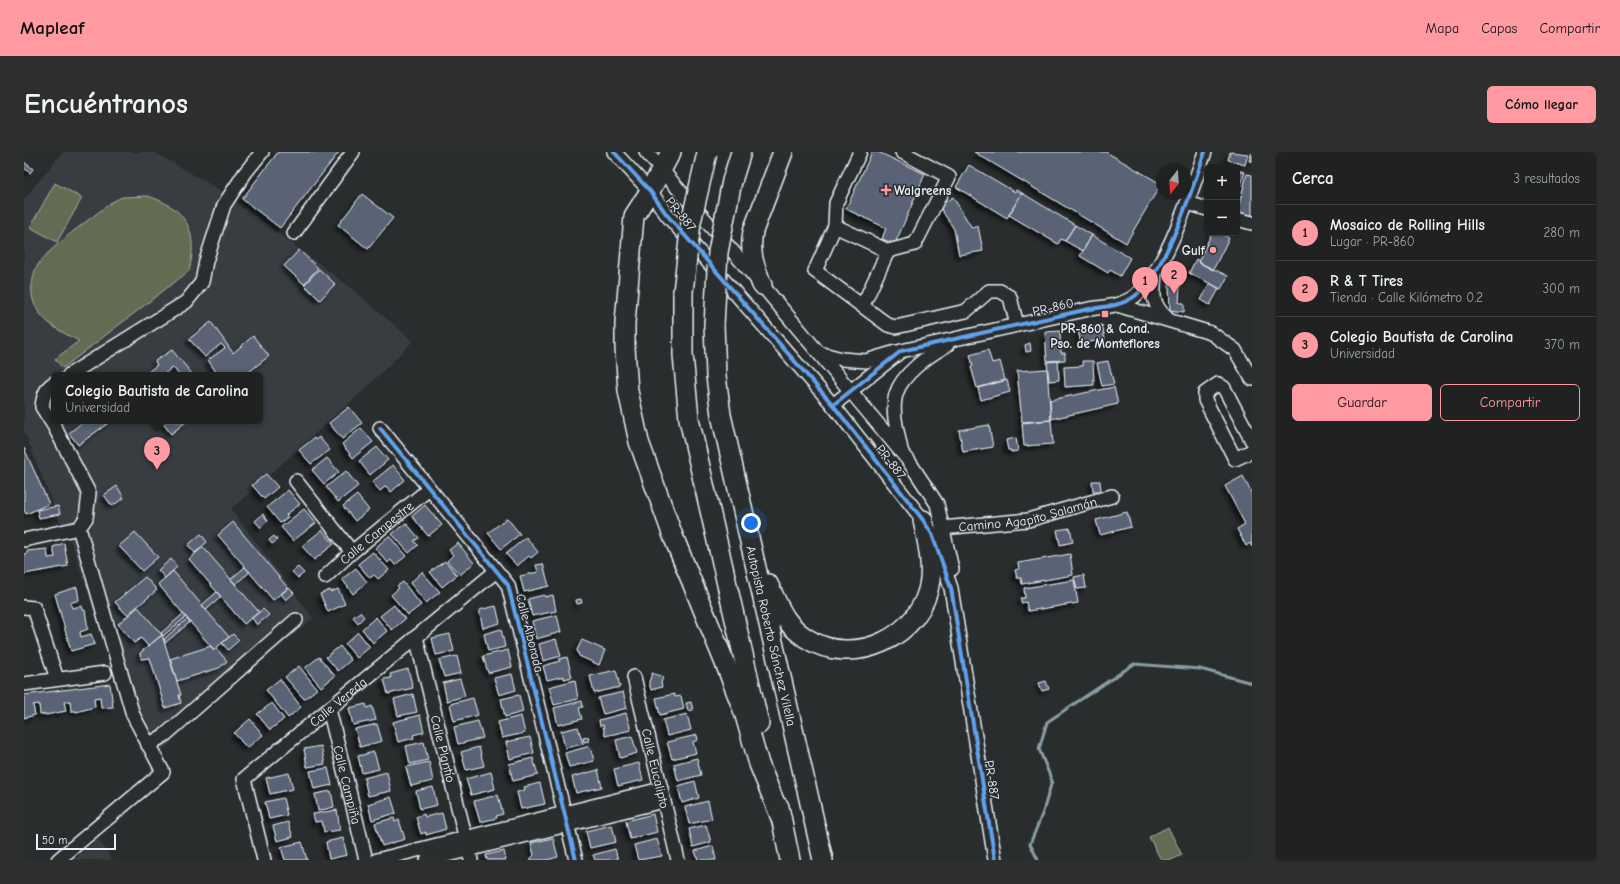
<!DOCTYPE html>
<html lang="es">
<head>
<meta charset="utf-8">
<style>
  body { margin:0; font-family:"Comic Neue",sans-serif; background:#2d2f2f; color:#f1f3f6 }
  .controls { position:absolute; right:12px; top:12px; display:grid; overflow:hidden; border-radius:6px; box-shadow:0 1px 3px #0004 }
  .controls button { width:36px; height:36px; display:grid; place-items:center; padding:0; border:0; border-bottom:1px solid #3d3f40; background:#202222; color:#f1f3f6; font:20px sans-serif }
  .compass { position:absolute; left:1132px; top:12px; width:36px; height:36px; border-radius:50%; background:#202222; box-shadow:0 1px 3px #0004; rotate:197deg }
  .scale { position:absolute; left:12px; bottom:10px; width:80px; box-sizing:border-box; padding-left:4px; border:2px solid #e8f1f8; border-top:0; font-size:11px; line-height:14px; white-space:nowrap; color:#e8f1f8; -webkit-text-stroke:3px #2a2d2e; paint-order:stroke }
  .you { position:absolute; left:727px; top:371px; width:14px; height:14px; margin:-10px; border:3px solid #fff; border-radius:50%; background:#1a73e8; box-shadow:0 0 0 6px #1a73e833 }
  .badge { display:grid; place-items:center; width:26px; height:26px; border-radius:50%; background:#ff9aa2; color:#111; font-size:13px; font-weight:700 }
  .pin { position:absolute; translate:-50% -33px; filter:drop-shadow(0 1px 2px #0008) }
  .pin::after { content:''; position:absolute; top:21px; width:14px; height:12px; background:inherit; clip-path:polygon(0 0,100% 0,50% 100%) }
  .popup { position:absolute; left:27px; top:220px; width:212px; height:52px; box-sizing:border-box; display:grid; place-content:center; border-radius:6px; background:#202222; filter:drop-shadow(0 1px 3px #0005); font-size:13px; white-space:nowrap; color:#a2a4a5 }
  .popup b { font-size:15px; color:#f1f3f6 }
  .popup::after { content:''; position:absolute; left:50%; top:100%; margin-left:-8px; border:8px solid transparent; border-top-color:#202222 }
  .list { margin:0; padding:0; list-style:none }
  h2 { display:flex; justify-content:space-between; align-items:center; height:52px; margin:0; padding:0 16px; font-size:17px }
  h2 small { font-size:13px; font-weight:400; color:#a2a4a5 }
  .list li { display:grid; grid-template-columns:26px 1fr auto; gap:12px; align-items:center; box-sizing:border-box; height:56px; padding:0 16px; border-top:1px solid #3d3f40 }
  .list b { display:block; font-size:15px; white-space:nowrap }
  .list p { margin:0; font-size:13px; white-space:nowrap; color:#a2a4a5 }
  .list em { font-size:13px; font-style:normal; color:#a2a4a5 }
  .actions { display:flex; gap:8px; padding:12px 16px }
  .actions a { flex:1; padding:9px 0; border:1px solid #ff9aa2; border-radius:6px; text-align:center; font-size:14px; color:#ff9aa2 }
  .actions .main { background:#ff9aa2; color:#111 }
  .map { position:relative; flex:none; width:1228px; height:708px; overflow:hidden; border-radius:6px }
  header { display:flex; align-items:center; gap:24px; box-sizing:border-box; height:56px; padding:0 20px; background:#ff9aa2; color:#111 }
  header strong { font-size:19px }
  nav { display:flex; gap:22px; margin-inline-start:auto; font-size:14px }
  .intro { display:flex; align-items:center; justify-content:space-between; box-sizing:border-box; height:96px; padding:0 24px }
  h1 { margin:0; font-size:28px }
  .button { padding:10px 18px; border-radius:6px; background:#ff9aa2; color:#111; font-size:14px; font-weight:700 }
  main { display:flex; gap:24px; padding:0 24px }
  aside { flex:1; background:#202222; border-radius:6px; box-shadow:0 1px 3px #0004 }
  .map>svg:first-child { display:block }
  .built { fill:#383d43; fill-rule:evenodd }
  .green { fill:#646c52; stroke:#a6aea5 }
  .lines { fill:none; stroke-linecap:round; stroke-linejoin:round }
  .stream { stroke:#899ea5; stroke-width:3 }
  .building { fill:#5a6374; stroke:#e8f1f8; filter:url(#shadow) }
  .minor-casing { stroke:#e8f1f8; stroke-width:16 }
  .highway-casing { stroke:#e8f1f8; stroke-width:22 }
  .minor { stroke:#2a2d2e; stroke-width:13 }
  .highway { stroke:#2a2d2e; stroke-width:19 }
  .highway-bridge-casing { stroke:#e8f1f8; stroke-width:22; stroke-linecap:butt }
  .highway-bridge { stroke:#2a2d2e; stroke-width:19 }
  .cycleway-casing { stroke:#2a2d2e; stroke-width:6 }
  .cycleway { stroke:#60a3ed; stroke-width:4 }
  .poi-dot { fill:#ff9aa2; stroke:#2a2d2e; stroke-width:1.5 }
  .labels { text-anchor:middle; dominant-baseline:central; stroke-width:3; stroke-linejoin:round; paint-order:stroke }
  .poi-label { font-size:13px; font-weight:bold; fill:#e8f1f8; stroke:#2a2d2e; text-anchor:start }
  .street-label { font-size:13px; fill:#e8f1f8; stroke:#2a2d2e }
</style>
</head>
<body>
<header>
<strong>Mapleaf</strong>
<nav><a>Mapa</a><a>Capas</a><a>Compartir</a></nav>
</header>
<div class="intro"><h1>Encuéntranos</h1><a class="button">Cómo llegar</a></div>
<main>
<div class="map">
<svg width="1228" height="708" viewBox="0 0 1228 708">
  <defs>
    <filter id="shadow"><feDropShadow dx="-3.5" dy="3.5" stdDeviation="2" flood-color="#0009"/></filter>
  </defs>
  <rect width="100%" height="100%" fill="#2a2d2e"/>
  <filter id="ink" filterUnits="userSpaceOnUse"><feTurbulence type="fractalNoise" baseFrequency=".025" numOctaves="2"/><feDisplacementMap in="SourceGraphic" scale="8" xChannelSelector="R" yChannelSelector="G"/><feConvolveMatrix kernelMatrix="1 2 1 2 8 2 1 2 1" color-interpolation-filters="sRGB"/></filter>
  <g filter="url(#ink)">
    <!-- built -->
    <path class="built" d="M39 0H130L199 40 322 132 389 189 341 237 207 357 289 466 178 560 140 597 118 603 47 389 38 375 0 279V47ZM30 223H236V269H30Z
      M74 687 88 708H49Z"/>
    <!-- green -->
    <path class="green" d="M31 31 58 46 33 90 6 75Z
      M124 44C162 56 175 79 165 119L39 216 31 207 55 189C30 177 1 160 9 127 10 124 10 119 12 116 22 97 69 65 88 50L98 45Z
      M1144 675 1158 703 1147 708H1137L1125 685Z"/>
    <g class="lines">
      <!-- stream -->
      <path class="stream" d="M1014 708 1006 692 1019 660 1028 629 1015 597 1023 570 1110 512 1176 517 1228 531"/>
    </g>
    <!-- building -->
    <path class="building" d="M254 0H315L256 76 218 47Z
      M848 0H854L901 22 871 92 858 87 862 76 822 57Z
      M950 0H1082L1137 32 1102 91Z
      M1206 0 1224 2 1221 13 1204 8Z
      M1228 0V10L1225 9Z
      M0 10 9 17 6 21 0 16Z
      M945 13 991 40 992 38 998 41 983 66 932 35Z
      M1213 18 1221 20 1217 33 1213 32Z
      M1223 22 1228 23V64L1213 60Z
      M998 41 1051 73 1041 89 1037 87 1034 92 985 63Z
      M338 42 369 66 344 97 314 73Z
      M929 45 948 76 954 74 959 99 935 103 930 77 915 54Z
      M1051 73 1068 83 1059 99 1041 89Z
      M1188 81H1195L1205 86 1189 118 1174 110Z
      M1068 83 1106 106 1096 124 1086 118 1084 121 1056 104Z
      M275 98 294 116 280 132 260 114Z
      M1172 107 1175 109 1174 110 1204 124 1197 137 1165 121Z
      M295 117 311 132 296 148 280 133Z
      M1186 131 1195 137 1186 153 1177 148Z
      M1145 133H1156L1155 151H1160V160L1146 158Z
      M187 170 209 201 229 184 245 204 221 223H187L192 220 184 208 201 196 197 192 181 205 165 187Z
      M1078 173 1081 187 1057 192 1054 178Z
      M1036 179 1037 201H1041V208L1023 209 1021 180Z
      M1006 191 1007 199 1002 200 1001 193Z
      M148 198 169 223H155L149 215 140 222 141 223H120L133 213 131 209Z
      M964 198 968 211 976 209 981 228 953 236 947 215 949 214 946 203Z
      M1034 209 1035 228 1025 229 1023 210Z
      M1058 209H1069L1070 233 1041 235 1040 215 1059 214Z
      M1084 209 1090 232 1078 234 1073 211Z
      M1023 217 1027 268 998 270 993 219Z
      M983 228 986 240 957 248 954 236Z
      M1090 235 1094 252 1027 267 1026 248Z
      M325 255 338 271 318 287 305 271Z
      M1027 268 1029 292 1000 294 998 271Z
      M60 269H87L54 293 45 281Z
      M137 269H163L147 282Z
      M965 273 969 295 939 300 935 278Z
      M337 276 349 290 329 306 318 292Z
      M295 285 306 298 287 312 275 298 290 286 291 288Z
      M992 286 994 299 987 300V298H984L982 288Z
      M353 295 364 308 346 323 335 309Z
      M0 296 25 352 2 362 0 358Z
      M303 306 315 320 300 332 288 318Z
      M369 313 381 328 367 340 362 334 356 339 348 330Z
      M322 319 334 334 314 350 302 335Z
      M242 322 254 335 240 347 228 333Z
      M1219 324 1228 342V395L1226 391 1222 394 1213 377 1221 372 1201 334Z
      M1068 329H1076L1077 339H1069Z
      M93 334 100 346 88 354 80 343Z
      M264 338 276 352 262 363 264 365 256 371 243 355Z
      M333 343 345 358 331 369 319 354Z
      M401 353 418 373 404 384 388 364Z
      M34 354 36 362 15 366 13 358Z
      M280 357 292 371 269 389 257 375Z
      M1103 360 1107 375 1076 383 1072 368Z
      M239 362 244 369 237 376 231 369Z
      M483 366 496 382 477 397 464 381Z
      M209 370 264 436 249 448 194 383Z
      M382 371 395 386 390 389 394 393 385 401 368 382Z
      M1046 376 1049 390 1036 393 1033 378Z
      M298 378 310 392 290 408 278 394Z
      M111 380 134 405 118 419 95 394Z
      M177 382 183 390 171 401 164 393Z
      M250 384 253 388 248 392 245 388Z
      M365 384 382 404 371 413 367 408 364 411 351 396Z
      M502 385 514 400 507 406 505 404 493 414 482 402Z
      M40 391 44 414 0 422V402L3 401V399L23 397 24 406 31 405 29 395Z
      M434 391 450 411 436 423 423 409 429 403 425 398Z
      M179 395 235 460 220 472 165 407Z
      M349 400 365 418 354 427 350 423 346 426 334 412Z
      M1046 402 1049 423 998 432 997 426H993L991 418 995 417 994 411Z
      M147 407 153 415 141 426 134 418Z
      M421 409 433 423 418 435 406 420Z
      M519 412 525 434 500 440 496 424 514 420 512 413Z
      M221 415 226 420 211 432 207 427Z
      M274 415 280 421 274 426 268 420Z
      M332 416 343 430 329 442 318 427Z
      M149 419 205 485 190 498 134 432Z
      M398 420 416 440 402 451 386 431Z
      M1060 423 1062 436 1053 437 1050 425Z
      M121 425 133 438 103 463 91 450Z
      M1050 428 1054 451 1004 459 1002 450 997 451V446H1001L1000 436Z
      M379 430 397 453 384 463 367 443 375 436 373 434Z
      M53 435 55 448 46 451 48 456 58 454 59 458H61L64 477 56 480 57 485 67 482 71 492 47 499 31 442Z
      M265 436 270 441 262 448 257 442Z
      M314 437 321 452 304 460 296 442 306 438 307 440Z
      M193 440 197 445 182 458 178 453Z
      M520 443 521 445 529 443 532 459 508 464 504 447Z
      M557 447 558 451 553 452 552 448Z
      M370 453 381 467 368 478 356 464Z
      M472 454 476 471 459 476 455 458Z
      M114 455 138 483 124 494 117 486 110 491 94 472Z
      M239 457 245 463 233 473 228 466Z
      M336 460 340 465 334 471 329 465Z
      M159 462 162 465 139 484 137 481Z
      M533 463 537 480 512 487 508 469Z
      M352 465 363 479 349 491 338 477Z
      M163 467 166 470 141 491 140 487Z
      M477 477 481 495 464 499 460 482Z
      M334 480 346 495 333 506 321 492Z
      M209 482 215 488 204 498 198 491Z
      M426 482 430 499 412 503 408 486Z
      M138 483 157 543H155L157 551 141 556 126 506 117 507 116 501Z
      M532 487 537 504 519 509 515 492Z
      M558 488 581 498 575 513 555 504 553 498Z
      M187 494 190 498 192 496 203 509 195 516 153 529 146 507Z
      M316 494 327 508 314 519 302 505Z
      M484 498 488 515 464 521 459 504Z
      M433 504 437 521 420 525 415 508Z
      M295 505 311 524 297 535 281 516Z
      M543 505 548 525 540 527V524L523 528 519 514 536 509 535 507Z
      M275 514 293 537 280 547 261 525Z
      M384 517 389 536 364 542 360 527 367 526 366 522Z
      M592 518 596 535 570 541 566 524Z
      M628 521 639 525 637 531 638 535 627 538 625 530Z
      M488 522 492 538 475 543 470 526Z
      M256 527 277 555 264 566 242 538Z
      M436 527 441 544 423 549 419 531Z
      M551 528 554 547 530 553 525 535Z
      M1022 529 1025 537 1018 539 1015 531Z
      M86 532 89 555 77 556 76 545 70 546 71 555 52 560V559H47L46 549 40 550 42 559 22 563V562L16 563 15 552 9 553 11 563 0 566V543Z
      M599 540 603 556 579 562 574 546Z
      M389 542 393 560 374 564 370 547Z
      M650 542 651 545 657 544 660 557 636 563 632 546Z
      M495 543 499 560 481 565 477 547Z
      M449 546 454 563 430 569 426 552Z
      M558 549 559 555 555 556 558 567 534 573 530 556Z
      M667 550 669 558 664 559 662 551Z
      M248 551 260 567 246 578 233 562Z
      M342 552 343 556 348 554 352 568 329 573 325 556Z
      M602 561 607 578 581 584 579 573 576 574 575 568Z
      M663 562 667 578 643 584 639 568Z
      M396 563 400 580 389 583 390 586 374 590 369 570Z
      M497 564 501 581 478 586 474 570Z
      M226 567 239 583 223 596 210 581Z
      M454 569 459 586 434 592 430 575Z
      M353 572 358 589 336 595 331 577Z
      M554 575 559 592 541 596 537 579Z
      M673 583 674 588 669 590 672 601 648 607 643 590Z
      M608 584 613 601 596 606 592 588Z
      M506 585 510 601 486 607 482 590Z
      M564 585 565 589 560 590 559 586Z
      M400 590 404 608 386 612 382 594Z
      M297 594 301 612 283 615 280 597Z
      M566 594 570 609 545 615 541 601Z
      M455 595 460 614 442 618 437 600Z
      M350 600 355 617 338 621 334 604Z
      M509 606 514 623 489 629 485 612Z
      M673 606 677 623 654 629 650 612Z
      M405 610 409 629 387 634 382 615Z
      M615 611 619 628 594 634 590 617Z
      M304 616 308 633 290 637 286 619Z
      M574 618 578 635 552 641 548 625Z
      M363 620 367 639 344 644 340 626Z
      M467 620 471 637 447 643 442 627Z
      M265 621 269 637 246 642 242 626Z
      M671 629 675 646 658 651 654 634Z
      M516 631 521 652 497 657 493 640 501 638 500 635Z
      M409 635 413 653 396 657 392 639Z
      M307 639 310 655 294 659 291 642Z
      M474 643 479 662 472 664 473 666 456 670 450 649Z
      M367 645 372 661 348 668 344 652Z
      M259 646 263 663 245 667 241 650Z
      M684 649 688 667 665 672 661 655Z
      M313 658 316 678 300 680 298 669 291 670 289 662Z
      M418 661 422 677 402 683V680L397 682 392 665 400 662 401 665Z
      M629 662 633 680 606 687 602 669Z
      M370 666 371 670 375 668 381 687 358 694 351 671Z
      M264 670 269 685 253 689 249 674Z
      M588 673 592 690 566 696 562 679Z
      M682 673 687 690 669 695 665 677Z
      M319 686 323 703 305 707 302 690Z
      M529 686 534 705 523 708H505L510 703 507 691Z
      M633 687 638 704 614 708 610 693Z
      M278 690 283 708H261L257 695Z
      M689 694 692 708H674L671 699Z
      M591 697 594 708H571L569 703Z
      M480 699 482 708H463L462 703Z"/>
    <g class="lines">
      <defs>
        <g id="minor">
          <path d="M590 0 626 39 643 63 809 253 899 368 908 382 927 436 971 708"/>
          <path d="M622 0 738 133 884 308 913 352 928 417"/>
          <path d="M1164 51 1183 57"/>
          <path d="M1213 67 1228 71"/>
          <path d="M811 74 812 51 836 0"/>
          <path d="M270 81 329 0"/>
          <path d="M864 99 891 92 925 25 878 0"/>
          <path d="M1131 122C1129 143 1127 152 1144 167"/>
          <path d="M839 153 864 99 811 74 791 119 864 173 872 175 942 159 965 139H976L986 145 993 173"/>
          <path d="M1093 153 1187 181 1211 198 1228 227"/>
          <path d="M795 201 818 207 842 209 872 200"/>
          <path d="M45 223 162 150 178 130 182 109 200 53 221 21 238 0"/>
          <path d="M30 231C22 235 19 246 18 255L30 274 65 341 62 366 55 376 109 563 139 620 34 708"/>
          <path d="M809 253 877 199 1065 157C1080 155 1098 154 1111 144 1142 120 1168 37 1181 0"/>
          <path d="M356 276 484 433 552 708"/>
          <path d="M1228 289 1200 236 1194 232 1181 241V248L1211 307 1228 299"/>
          <path d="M877 298C874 281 867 260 872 242 878 222 905 203 923 193"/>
          <path d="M272 329 328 400"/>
          <path id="s1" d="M918 376 1004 368 1088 344"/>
          <path d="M0 388 55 376"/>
          <path id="s2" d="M301 425 328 400 405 337"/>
          <path d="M0 455 10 456 33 527"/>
          <path id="s3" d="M392 485 447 708"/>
          <path id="s4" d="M610 525 654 708"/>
          <path d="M0 532 81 521"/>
          <path id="s5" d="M305 557 342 708"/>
          <path d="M124 593 141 583 272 468"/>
          <path id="s6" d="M240 708 220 627 471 420"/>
          <path d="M353 708 637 637"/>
          <path d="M403 708 639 649"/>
        </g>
        <g id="highway">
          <path d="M647 0 626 39 610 64 601 171V196L604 239 615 290 649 384 703 516 720 560 735 612 757 666"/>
          <path d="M708 29 717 0"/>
          <path d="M738 133C730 113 725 101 729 79L759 0"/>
          <path d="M659 140V203L665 267 735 572"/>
          <path id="s7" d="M690 173 692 224 697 263 799 708"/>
          <path d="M744 432C755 454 759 471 782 486 829 517 899 485 906 428 908 408 903 388 899 368"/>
          <path d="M755 655 766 708"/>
        </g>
      </defs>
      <!-- minor casing -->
      <use href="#minor" class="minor-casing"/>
      <!-- highway casing -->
      <use href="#highway" class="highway-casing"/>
      <!-- minor -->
      <use href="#minor" class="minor"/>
      <!-- highway -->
      <use href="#highway" class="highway"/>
      <defs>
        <path id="highway-bridge" d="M659 140 667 70 683 1
          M690 173 694 100 708 29"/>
      </defs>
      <!-- highway-bridge casing -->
      <use href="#highway-bridge" class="highway-bridge-casing"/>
      <!-- highway-bridge -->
      <use href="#highway-bridge" class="highway-bridge"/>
      <defs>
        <path id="cycleway" d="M590 0 626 39 643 63 809 253 899 368 908 382 927 436 971 708
          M809 253 877 199 1065 157C1080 155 1098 154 1111 144 1142 120 1168 37 1181 0
          M356 276 484 433 552 708"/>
      </defs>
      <!-- cycleway casing -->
      <use href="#cycleway" class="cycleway-casing"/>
      <!-- cycleway -->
      <use href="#cycleway" class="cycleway"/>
    </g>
  </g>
  <!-- markers -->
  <g class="poi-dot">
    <path d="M860 32h4v4h4v4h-4v4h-4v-4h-4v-4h4z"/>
    <circle cx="1189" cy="98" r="4"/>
    <rect x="1077" y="158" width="8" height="8" rx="2"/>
  </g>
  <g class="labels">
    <!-- poi labels -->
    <g class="poi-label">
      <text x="870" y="38">Walgreens</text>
      <text x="1181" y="98" text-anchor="end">Gulf</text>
      <text x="1081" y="176" text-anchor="middle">PR-860 &amp; Cond.<tspan x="1081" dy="15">Pso. de Monteflores</tspan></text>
    </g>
    <!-- street labels -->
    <g class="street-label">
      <text transform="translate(657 62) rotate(51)">PR-887</text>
      <text transform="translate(1029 155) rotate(-13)">PR-860</text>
      <text transform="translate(867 310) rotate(52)">PR-887</text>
      <text stroke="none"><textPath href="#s1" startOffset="87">Camino Agapito Salamán</textPath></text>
      <text stroke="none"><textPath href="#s2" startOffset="68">Calle Campestre</textPath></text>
      <text transform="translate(506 481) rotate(76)">Calle Alborada</text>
      <text stroke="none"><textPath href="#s7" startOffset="317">Autopista Roberto Sánchez Vilella</textPath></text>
      <text stroke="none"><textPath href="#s6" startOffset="205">Calle Vereda</textPath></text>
      <text stroke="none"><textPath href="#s3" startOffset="115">Calle Plantío</textPath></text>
      <text stroke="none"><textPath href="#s4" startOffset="94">Calle Eucalipto</textPath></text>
      <text transform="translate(968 628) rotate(81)">PR-887</text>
      <text stroke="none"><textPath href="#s5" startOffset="78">Calle Campiña</textPath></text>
    </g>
  </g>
</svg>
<div class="controls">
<button>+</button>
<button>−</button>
</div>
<svg class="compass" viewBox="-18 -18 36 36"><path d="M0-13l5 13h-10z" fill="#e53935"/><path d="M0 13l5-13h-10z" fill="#a2a4a5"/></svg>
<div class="scale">50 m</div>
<div class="you"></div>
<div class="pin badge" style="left:1121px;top:148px">1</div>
<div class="pin badge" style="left:1150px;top:142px">2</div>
<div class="pin badge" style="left:133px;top:318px">3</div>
<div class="popup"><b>Colegio Bautista de Carolina</b>Universidad</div>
</div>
<aside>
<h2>Cerca<small>3 resultados</small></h2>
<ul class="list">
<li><span class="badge">1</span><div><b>Mosaico de Rolling Hills</b><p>Lugar · PR-860</p></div><em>280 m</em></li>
<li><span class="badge">2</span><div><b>R &amp; T Tires</b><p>Tienda · Calle Kilómetro 0.2</p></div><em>300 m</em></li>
<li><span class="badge">3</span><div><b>Colegio Bautista de Carolina</b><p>Universidad</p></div><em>370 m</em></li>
</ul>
<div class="actions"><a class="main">Guardar</a><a>Compartir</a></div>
</aside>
</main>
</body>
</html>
